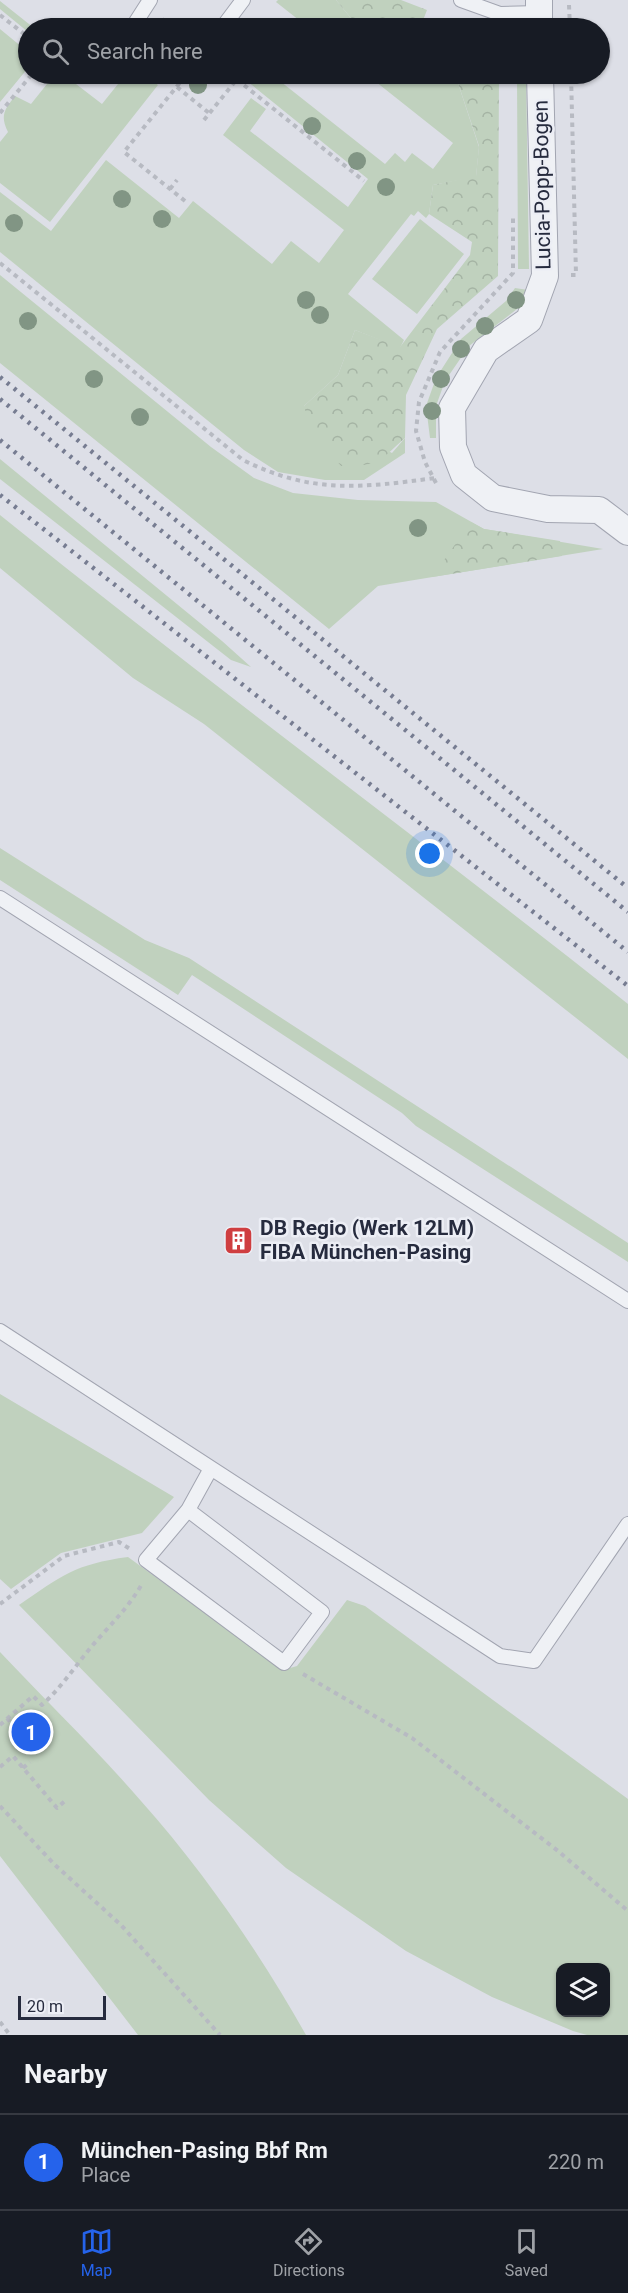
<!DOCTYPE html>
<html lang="en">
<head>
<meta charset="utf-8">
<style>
  body { margin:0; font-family:Roboto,sans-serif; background:#242831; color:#f1f3f6 }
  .controls { position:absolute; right:18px; bottom:18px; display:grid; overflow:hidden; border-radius:12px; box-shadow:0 2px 4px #0004 }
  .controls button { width:54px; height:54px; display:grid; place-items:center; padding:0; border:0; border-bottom:2px solid #363941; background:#171b24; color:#f1f3f6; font:30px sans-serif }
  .scale { position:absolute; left:18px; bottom:15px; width:88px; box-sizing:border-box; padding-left:6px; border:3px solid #262b3e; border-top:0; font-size:16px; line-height:21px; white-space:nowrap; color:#262b3e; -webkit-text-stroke:4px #eceef5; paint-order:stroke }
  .you { position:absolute; left:430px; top:854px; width:21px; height:21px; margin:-15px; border:4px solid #fff; border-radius:50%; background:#1a73e8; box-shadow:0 0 0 9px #1a73e833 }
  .badge { display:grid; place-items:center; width:39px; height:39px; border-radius:50%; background:#2563eb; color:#fff; font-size:20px; font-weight:700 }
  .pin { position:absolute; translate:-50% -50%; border:3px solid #fff; box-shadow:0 2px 6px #0006 }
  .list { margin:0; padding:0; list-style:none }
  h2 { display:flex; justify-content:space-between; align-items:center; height:78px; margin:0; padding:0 24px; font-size:26px }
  h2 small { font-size:20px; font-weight:400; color:#9ea1a6 }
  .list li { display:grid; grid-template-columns:39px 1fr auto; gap:18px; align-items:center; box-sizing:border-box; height:96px; padding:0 24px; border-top:2px solid #363941 }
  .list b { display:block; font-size:22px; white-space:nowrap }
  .list p { margin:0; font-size:20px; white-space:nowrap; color:#9ea1a6 }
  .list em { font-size:20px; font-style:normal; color:#9ea1a6 }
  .icon { flex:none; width:33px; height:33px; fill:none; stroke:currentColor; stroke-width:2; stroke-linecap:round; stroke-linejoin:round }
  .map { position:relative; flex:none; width:628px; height:2035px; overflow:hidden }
  .search { position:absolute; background:#171b24; box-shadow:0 2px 4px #0004; left:18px; right:18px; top:18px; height:66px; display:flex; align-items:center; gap:15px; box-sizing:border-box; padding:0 21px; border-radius:33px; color:#9ea1a6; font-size:22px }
  .sheet { height:174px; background:#171b24 }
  nav { display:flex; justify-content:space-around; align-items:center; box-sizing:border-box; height:84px; border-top:2px solid #363941; background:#171b24; font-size:16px; color:#9ea1a6 }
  nav a { display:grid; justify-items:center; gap:3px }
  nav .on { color:#2563eb }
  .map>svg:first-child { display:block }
  .grass { fill:#c0d1be; fill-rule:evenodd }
  .forest { fill:url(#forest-crowns) }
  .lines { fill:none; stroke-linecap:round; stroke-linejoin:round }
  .lane-casing { stroke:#a2a5b1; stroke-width:16 }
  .street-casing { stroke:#a2a5b1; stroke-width:28 }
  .path { stroke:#b7bac2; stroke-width:4; stroke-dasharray:4.5 4.5; stroke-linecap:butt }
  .lane { stroke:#eff1f5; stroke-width:14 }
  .street { stroke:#eff1f5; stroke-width:26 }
  .rail { stroke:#767c91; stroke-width:4.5; stroke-dasharray:3 6; stroke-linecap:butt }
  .tree { fill:#819584 }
  .labels { text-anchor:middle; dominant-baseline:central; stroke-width:5; stroke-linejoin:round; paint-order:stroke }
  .street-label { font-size:21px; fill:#262b3e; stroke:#eceef5 }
  .poi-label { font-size:21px; font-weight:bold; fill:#262b3e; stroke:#eceef5; text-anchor:start }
</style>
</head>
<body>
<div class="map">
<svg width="628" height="2035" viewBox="0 0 628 2035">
  <defs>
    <pattern id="forest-crowns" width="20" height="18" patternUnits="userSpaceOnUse" patternTransform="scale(1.5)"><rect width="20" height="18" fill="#c0d1be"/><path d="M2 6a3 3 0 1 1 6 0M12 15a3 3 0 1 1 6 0" fill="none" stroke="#a5b4a4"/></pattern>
  </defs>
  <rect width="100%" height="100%" fill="#dddfe7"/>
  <!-- grass -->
  <path class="grass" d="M278 0H336L355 23 377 28H309L276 2Z
    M0 1 34 28H28V32L0 9Z
    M0 29 28 52V68L0 102Z
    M55 74H63L102 104 126 74H143L158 85 50 222 0 183V142L8 132C0 116 4 110 15 96L31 104Z
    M253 74H271L385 164 395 153 405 162 412 153 433 169 453 143 366 74H455L479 147 476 177 433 185 429 214 426 218 418 211 414 216 411 214 348 294 404 340 400 348 355 330 338 375 304 406 392 453 405 438V453L364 480H325L278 472 244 450 0 252V192L51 231 106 160 179 218 193 201 272 264 291 241 319 263 344 230 223 135 251 98 266 109 250 131 348 207 368 179 247 81Z
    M517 74H526L529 269H518Z
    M420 219 464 254 417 314 372 279Z
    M0 275 211 447 254 478 293 493 358 500 436 502 484 529 603 549 378 586 329 629 0 363Z
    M515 288 528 290 517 309 469 346 445 381 436 406V438H430L426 406 436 378 461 339 506 301Z
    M0 459 222 641 251 667 231 660 0 479Z
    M0 515C207 682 420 839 628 1004V1059L204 724 133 678 0 568Z
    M0 848 145 940 189 958 628 1243V1262L416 1126 402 1113 192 975 178 995 0 880Z
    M0 1394 174 1497 142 1533 61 1553 11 1589 0 1579Z
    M128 1557 283 1670 297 1666 347 1600 365 1606 628 1799V2035H587L573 2031 492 1997 406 1951 286 1868 209 1800 19 1605C61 1576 75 1564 128 1557ZM560 1968H606V2012H560Z
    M0 1652C47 1702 97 1750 141 1801 205 1873 259 1952 306 2035H138L0 1856Z"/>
  <!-- forest -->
  <path class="forest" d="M336 0H401L427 10 420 28H377L355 23Z
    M466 20 500 23V28H463Z
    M455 74H499L498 276 437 329 406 395 405 438C378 462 380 466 341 466L310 429 304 406 338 375 355 330 400 347 470 255 472 242 429 214 433 185 476 176 479 146Z
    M471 522 484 529 560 541 562 556 432 577Z"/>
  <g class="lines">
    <defs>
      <path id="lane" d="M461 0 500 14 539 13
        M132 28 150 0
        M222 28 243 0
        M0 898 628 1301
        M0 1331 500 1656 534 1661 628 1524
        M188 1510 322 1612 284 1663 146 1560 188 1510 210 1470"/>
      <path id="street" d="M539 0V28
        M540 74 545 276 529 320 486 350 452 408 453 447 464 475 493 498 548 509 599 510 628 532"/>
    </defs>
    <!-- lane casing -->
    <use href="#lane" class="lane-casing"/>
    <!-- street casing -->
    <use href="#street" class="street-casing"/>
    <!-- path -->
    <path class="path" d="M569 5 570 28
      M0 15 28 37
      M162 19 174 28
      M75 74 87 83 95 74
      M230 74 364 181
      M177 87 209 113
      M0 113 32 74
      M204 120 237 79
      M170 189 177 180
      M185 201 124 152 187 74
      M0 263 243 460C311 494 361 488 435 478
      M571 275H576L571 74
      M436 483 425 462 416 431 419 402 440 352 513 273V216
      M0 1604 64 1556 119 1542 130 1549
      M303 1674 412 1738 558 1851 628 1911
      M7 1718 14 1727
      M0 1725 33 1696 42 1705C64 1685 79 1660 99 1638 115 1620 130 1605 142 1584
      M0 1767 13 1756 57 1808 65 1801
      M23 1768 30 1762
      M0 1806 54 1864 121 1925 220 2035
      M0 2022 10 2035"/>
    <!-- lane -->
    <use href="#lane" class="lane"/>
    <!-- street -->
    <use href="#street" class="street"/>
    <!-- rail -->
    <path class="rail" d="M0 377 628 888
      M0 399 628 912
      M0 440 628 952
      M0 495 628 986"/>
  </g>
  <!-- trees -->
  <g class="tree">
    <circle cx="198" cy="85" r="9"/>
    <circle cx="312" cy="126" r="9"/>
    <circle cx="357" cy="161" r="9"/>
    <circle cx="386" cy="187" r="9"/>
    <circle cx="122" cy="199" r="9"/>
    <circle cx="162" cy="219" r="9"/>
    <circle cx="14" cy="223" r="9"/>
    <circle cx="306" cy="300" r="9"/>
    <circle cx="516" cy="300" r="9"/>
    <circle cx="320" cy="315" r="9"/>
    <circle cx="28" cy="321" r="9"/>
    <circle cx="485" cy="326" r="9"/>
    <circle cx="461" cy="349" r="9"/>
    <circle cx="94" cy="379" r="9"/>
    <circle cx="441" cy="379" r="9"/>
    <circle cx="432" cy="411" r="9"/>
    <circle cx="140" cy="417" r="9"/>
    <circle cx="418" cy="528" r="9"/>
  </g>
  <!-- icons -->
  <defs>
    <symbol id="building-square" viewBox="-11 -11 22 22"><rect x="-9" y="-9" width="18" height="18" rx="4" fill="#cf3e40" stroke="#eceef5"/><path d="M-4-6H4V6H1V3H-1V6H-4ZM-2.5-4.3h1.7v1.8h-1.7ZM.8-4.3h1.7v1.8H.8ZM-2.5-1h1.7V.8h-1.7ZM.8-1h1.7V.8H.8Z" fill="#fff"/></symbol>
  </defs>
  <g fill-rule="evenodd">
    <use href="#building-square" x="222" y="1224" width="33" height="33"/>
  </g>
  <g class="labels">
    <!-- street labels -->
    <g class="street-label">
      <text transform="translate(542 185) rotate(-91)">Lucia-Popp-Bogen</text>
    </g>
    <!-- poi labels -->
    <g class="poi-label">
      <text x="260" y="1228">DB Regio (Werk 12LM)<tspan x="260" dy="24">FIBA München-Pasing</tspan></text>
    </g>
  </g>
</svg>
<div class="controls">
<button><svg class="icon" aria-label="layers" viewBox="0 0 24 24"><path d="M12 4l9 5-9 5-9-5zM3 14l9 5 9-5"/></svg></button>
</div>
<div class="scale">20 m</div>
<div class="you"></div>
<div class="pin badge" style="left:31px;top:1732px">1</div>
<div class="search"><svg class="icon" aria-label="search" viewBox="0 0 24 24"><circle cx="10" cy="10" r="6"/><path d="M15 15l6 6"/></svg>Search here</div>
</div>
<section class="sheet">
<h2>Nearby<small></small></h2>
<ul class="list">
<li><span class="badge">1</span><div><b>München-Pasing Bbf Rm</b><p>Place</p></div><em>220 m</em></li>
</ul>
</section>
<nav>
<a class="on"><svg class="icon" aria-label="map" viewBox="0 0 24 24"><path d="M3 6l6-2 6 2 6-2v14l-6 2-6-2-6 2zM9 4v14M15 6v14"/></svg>Map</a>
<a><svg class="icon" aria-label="directions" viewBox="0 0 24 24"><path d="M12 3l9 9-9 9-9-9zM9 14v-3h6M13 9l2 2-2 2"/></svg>Directions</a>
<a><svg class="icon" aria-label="saved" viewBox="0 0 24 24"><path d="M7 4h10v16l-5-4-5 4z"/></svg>Saved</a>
</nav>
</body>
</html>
